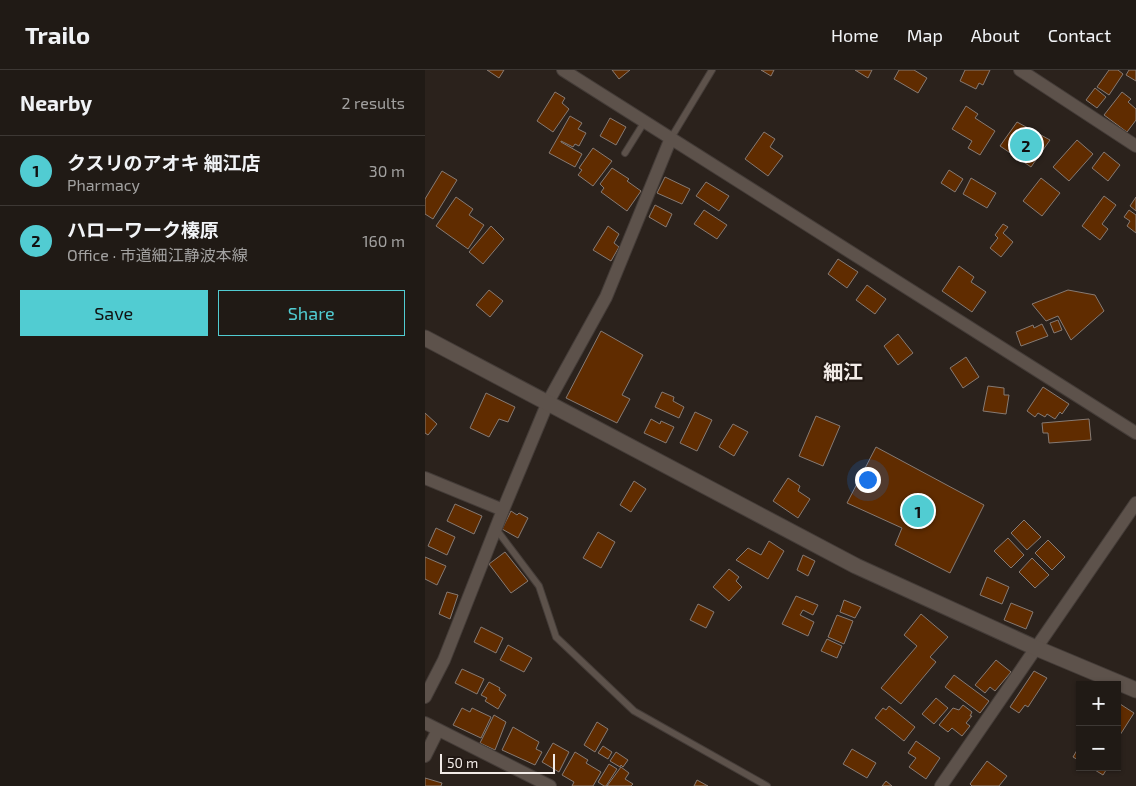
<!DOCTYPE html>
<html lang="en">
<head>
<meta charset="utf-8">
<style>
  body { margin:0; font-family:"Exo 2","Noto Sans JP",sans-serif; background:#2d2722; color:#f1f3f6 }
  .controls { position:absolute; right:15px; bottom:15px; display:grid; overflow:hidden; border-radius:0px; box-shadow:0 1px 4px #0004 }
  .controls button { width:45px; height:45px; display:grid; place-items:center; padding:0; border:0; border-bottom:1px solid #3d3834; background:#201a15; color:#f1f3f6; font:25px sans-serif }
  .scale { position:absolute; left:15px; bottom:12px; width:115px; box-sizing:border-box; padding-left:5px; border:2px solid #f2ebe7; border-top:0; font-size:14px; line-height:18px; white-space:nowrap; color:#f2ebe7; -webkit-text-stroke:4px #211813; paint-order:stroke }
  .you { position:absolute; left:442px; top:409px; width:18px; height:18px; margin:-12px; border:4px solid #fff; border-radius:50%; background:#1a73e8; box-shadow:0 0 0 8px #1a73e833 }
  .badge { display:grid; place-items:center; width:32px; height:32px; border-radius:50%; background:#51ccd2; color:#111; font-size:16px; font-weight:700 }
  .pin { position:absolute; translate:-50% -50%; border:2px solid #fff; box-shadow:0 1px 5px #0006 }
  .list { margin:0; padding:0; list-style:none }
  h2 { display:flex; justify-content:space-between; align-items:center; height:65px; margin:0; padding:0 20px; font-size:21px }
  h2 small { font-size:16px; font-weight:400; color:#a2a1a0 }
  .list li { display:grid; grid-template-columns:32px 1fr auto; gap:15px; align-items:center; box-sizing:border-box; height:70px; padding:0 20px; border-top:1px solid #3d3834 }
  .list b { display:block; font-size:19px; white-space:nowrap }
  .list p { margin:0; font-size:16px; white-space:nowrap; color:#a2a1a0 }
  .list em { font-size:16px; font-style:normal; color:#a2a1a0 }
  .actions { display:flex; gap:10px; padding:15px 20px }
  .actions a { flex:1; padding:11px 0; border:1px solid #51ccd2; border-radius:0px; text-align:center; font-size:18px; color:#51ccd2 }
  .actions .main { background:#51ccd2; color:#111 }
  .map { position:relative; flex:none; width:711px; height:716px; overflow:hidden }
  header { display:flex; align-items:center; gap:30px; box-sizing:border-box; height:70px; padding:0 25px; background:#201a15; border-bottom:1px solid #3d3834 }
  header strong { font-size:24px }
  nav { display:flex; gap:28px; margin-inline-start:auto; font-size:18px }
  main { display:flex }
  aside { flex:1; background:#201a15 }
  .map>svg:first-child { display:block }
  .building { fill:#602c00; stroke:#867a73 }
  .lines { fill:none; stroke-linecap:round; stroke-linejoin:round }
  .service-casing { stroke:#443c38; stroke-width:8 }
  .minor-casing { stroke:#443c38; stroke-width:14 }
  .tertiary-casing { stroke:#443c38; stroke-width:17 }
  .service { stroke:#5d524b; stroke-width:6 }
  .minor { stroke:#5d524b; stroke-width:12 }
  .tertiary { stroke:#5d524b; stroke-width:15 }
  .labels { text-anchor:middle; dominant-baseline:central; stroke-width:4.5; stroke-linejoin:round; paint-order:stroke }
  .quarter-label { font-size:20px; font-weight:bold; fill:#f2ebe7; stroke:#211813 }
</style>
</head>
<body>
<header>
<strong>Trailo</strong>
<nav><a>Home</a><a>Map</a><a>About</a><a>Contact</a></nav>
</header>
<main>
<aside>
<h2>Nearby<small>2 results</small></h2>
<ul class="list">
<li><span class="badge">1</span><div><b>クスリのアオキ 細江店</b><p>Pharmacy</p></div><em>30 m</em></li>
<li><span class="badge">2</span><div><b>ハローワーク榛原</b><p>Office · 市道細江静波本線</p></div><em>160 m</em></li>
</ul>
<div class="actions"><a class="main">Save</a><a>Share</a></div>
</aside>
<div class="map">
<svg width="711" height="716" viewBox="0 0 711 716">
  <rect width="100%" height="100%" fill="#2b221c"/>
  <!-- building -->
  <path class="building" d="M62 0H79L74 8Z
    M187 0H205L194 9Z
    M336 0H349L346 6Z
    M430 0H447L443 8Z
    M474 0H489L502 8 493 23 469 9Z
    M540 0H565L558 15 554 13 551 19 535 11Z
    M684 0H693L698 4 684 25 672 17Z
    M704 0H711V11L701 5Z
    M670 18 681 27 672 38 661 30Z
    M130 22 140 28 137 33 144 39 128 62 112 51Z
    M697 22 706 29 703 32 711 39V50L702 62 679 45Z
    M541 36 553 44 550 48 570 61 555 85 543 78 547 71 527 59Z
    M145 46 157 53 153 59 161 63 154 76 150 74 148 77 136 71V72L157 84 150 97 124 83Z
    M185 48 201 57 191 75 175 66Z
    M592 52 625 70 606 97 575 76Z
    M339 62 350 69 345 77 358 86 343 106 320 89Z
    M652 70 668 84 644 111 628 97Z
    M168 78 187 91 168 116 153 105 157 100 154 98Z
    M679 82 695 95 683 111 667 98Z
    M187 98 204 109 202 111 216 121 202 141 176 122 179 118 175 114Z
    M524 100 538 109 530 122 516 113Z
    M17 101 32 110 8 149 0 144V129Z
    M240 107 265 119 257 134 232 123Z
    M546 108 571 123 562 138 538 124Z
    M616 108 635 123 617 146 598 131Z
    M281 112 304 126 294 141 271 126Z
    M679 126 691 135 677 154 683 159 675 170 657 156Z
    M31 127 48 139 44 145 59 155 43 179 11 156Z
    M711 127V141L705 136Z
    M230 135 247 144 241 157 224 147Z
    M279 140 302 155 292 169 269 154Z
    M704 140 711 145V163L702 156 705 151 699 147Z
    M578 154 583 157 578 163 588 172 576 187 565 178 573 168 570 165Z
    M66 156 79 169 58 194 44 182Z
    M183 156 194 164 189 173 194 177 186 191 168 180Z
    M413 189 433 202 422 218 403 204Z
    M534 196 549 207 546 212 561 222 547 242 517 221Z
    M442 215 461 229 450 244 431 230Z
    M64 220 78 231 65 247 51 235Z
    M643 220 670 225 679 241 646 270 633 246 621 251 607 234Z
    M633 250 637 260 629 263 625 253Z
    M617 254 623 266 596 276 591 262 608 255 609 258Z
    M176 261 218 285 197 325 205 329 192 353 141 328Z
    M473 264 488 283 473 295 459 276Z
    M541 287 554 307 538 318 525 298Z
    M563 316 579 318V325H584L581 344 558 341Z
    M618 317 644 334 637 344 635 342 630 349 622 344 620 347 613 343 610 347 602 341Z
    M237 322 249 327 248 331 259 337 254 348 230 337Z
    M61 323 90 337 83 352 74 349 64 367 45 358Z
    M270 342 287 350 272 381 255 373Z
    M0 343 12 354 3 365 0 363Z
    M391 346 415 356 398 396 374 386Z
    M226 349 235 354 236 351 249 357 241 373 219 363Z
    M664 349 666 370 624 373 623 363H618L617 353Z
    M308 354 323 362 309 386 294 377Z
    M451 377 559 435 525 503 470 475 477 458 422 433Z
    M363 408 375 416 373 421 385 429 373 448 348 431Z
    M209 411 221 419 206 442 195 435Z
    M30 434 57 446 49 464 22 451Z
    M86 441 92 445 94 443 103 448 93 468 77 459Z
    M599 450 616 467 602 480 586 463Z
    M11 458 30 467 22 485 3 476Z
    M173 462 190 472 176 498 158 488Z
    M583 468 599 485 586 498 569 481Z
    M623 470 640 487 627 500 610 483Z
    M344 471 359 481 343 509 311 490 323 478 336 485Z
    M80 482 103 511 86 523 64 494Z
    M378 485 390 491 383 506 372 500Z
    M0 487 21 496 12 515 0 509Z
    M607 488 624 505 610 518 594 502Z
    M304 499 314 507 311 511 317 517 304 531 288 517Z
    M562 507 584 517 577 534 555 525Z
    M22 522 33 525 25 549 14 544Z
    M371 526 393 535 388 545 378 540 375 545 389 552 383 566 357 554Z
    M419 530 436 537 430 548 415 542Z
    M586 533 608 542 601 559 579 550Z
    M273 534 289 542 281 558 265 550Z
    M496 544 523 567 505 587 511 592 476 634 456 618 492 576 479 565Z
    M412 545 428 551 419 574 403 567Z
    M56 557 78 568 71 583 49 572Z
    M402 569 417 576 412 588 396 581Z
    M83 575 107 588 99 602 75 590Z
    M571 590 586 602 570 621 565 617 560 623 550 615Z
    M37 599 59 609 52 624 30 613Z
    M609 601 622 608 603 637 600 635 594 643 585 637Z
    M529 605 564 631 555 643 520 617Z
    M64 612 75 618 74 620 81 625 73 639 60 631 62 628 56 625Z
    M511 628 523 638 509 654 497 644Z
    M692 632 709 643 695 665 692 663Z
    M538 635 547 642 545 646H547L541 653 545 656 537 666 527 658 523 662 514 655 528 638 534 640Z
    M464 636 490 657 479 671 450 648 458 638 461 640Z
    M37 638 45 642 47 638 66 647 56 668 28 655Z
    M69 645 81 652 70 680 55 673Z
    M172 652 183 659 170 682 159 675Z
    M88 657 114 672 111 679 117 682 110 695 77 680Z
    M491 671 515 688 501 709 484 697 491 688 483 683Z
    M128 673 144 682 134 702 117 692Z
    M655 675V691L648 687Z
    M178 676 187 682 183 689 173 683Z
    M427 679 451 693 442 708 418 694Z
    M150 682 163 690 161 693 176 702 168 716H147L149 712 137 705Z
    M191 682 203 690 198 697 196 695 195 697 185 691Z
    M562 691 582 706 574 716H547L545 714Z
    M184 694 192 699 181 716H179L173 712Z
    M196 697 204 703 200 709 208 714 206 716H182Z
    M665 697H683L678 705Z
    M0 708 17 713 16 716H0Z
    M272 710 283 716H269Z
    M461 711 467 716H457Z"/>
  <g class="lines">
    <defs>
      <path id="service" d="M246 68 287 0
        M200 83 220 51
        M71 459 114 516 131 567 209 641 342 716"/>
      <path id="minor" d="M138 0 711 363
        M595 0 711 76
        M0 408 78 440
        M0 627 19 590 78 440 123 332 181 227 246 68
        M0 653 125 716
        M0 686 13 660
        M516 716 711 433"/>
      <path id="tertiary" d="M0 268 431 496 611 578 711 620"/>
    </defs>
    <!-- service casing -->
    <use href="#service" class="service-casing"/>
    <!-- minor casing -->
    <use href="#minor" class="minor-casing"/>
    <!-- tertiary casing -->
    <use href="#tertiary" class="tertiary-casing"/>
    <!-- service -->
    <use href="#service" class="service"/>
    <!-- minor -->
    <use href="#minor" class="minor"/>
    <!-- tertiary -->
    <use href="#tertiary" class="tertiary"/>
  </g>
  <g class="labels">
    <!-- quarter labels -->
    <g class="quarter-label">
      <text x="418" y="301">細江</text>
    </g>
  </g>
</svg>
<div class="controls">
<button>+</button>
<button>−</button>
</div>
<div class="scale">50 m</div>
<div class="you"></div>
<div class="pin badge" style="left:493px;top:441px">1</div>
<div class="pin badge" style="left:601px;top:75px">2</div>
</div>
</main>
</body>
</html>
